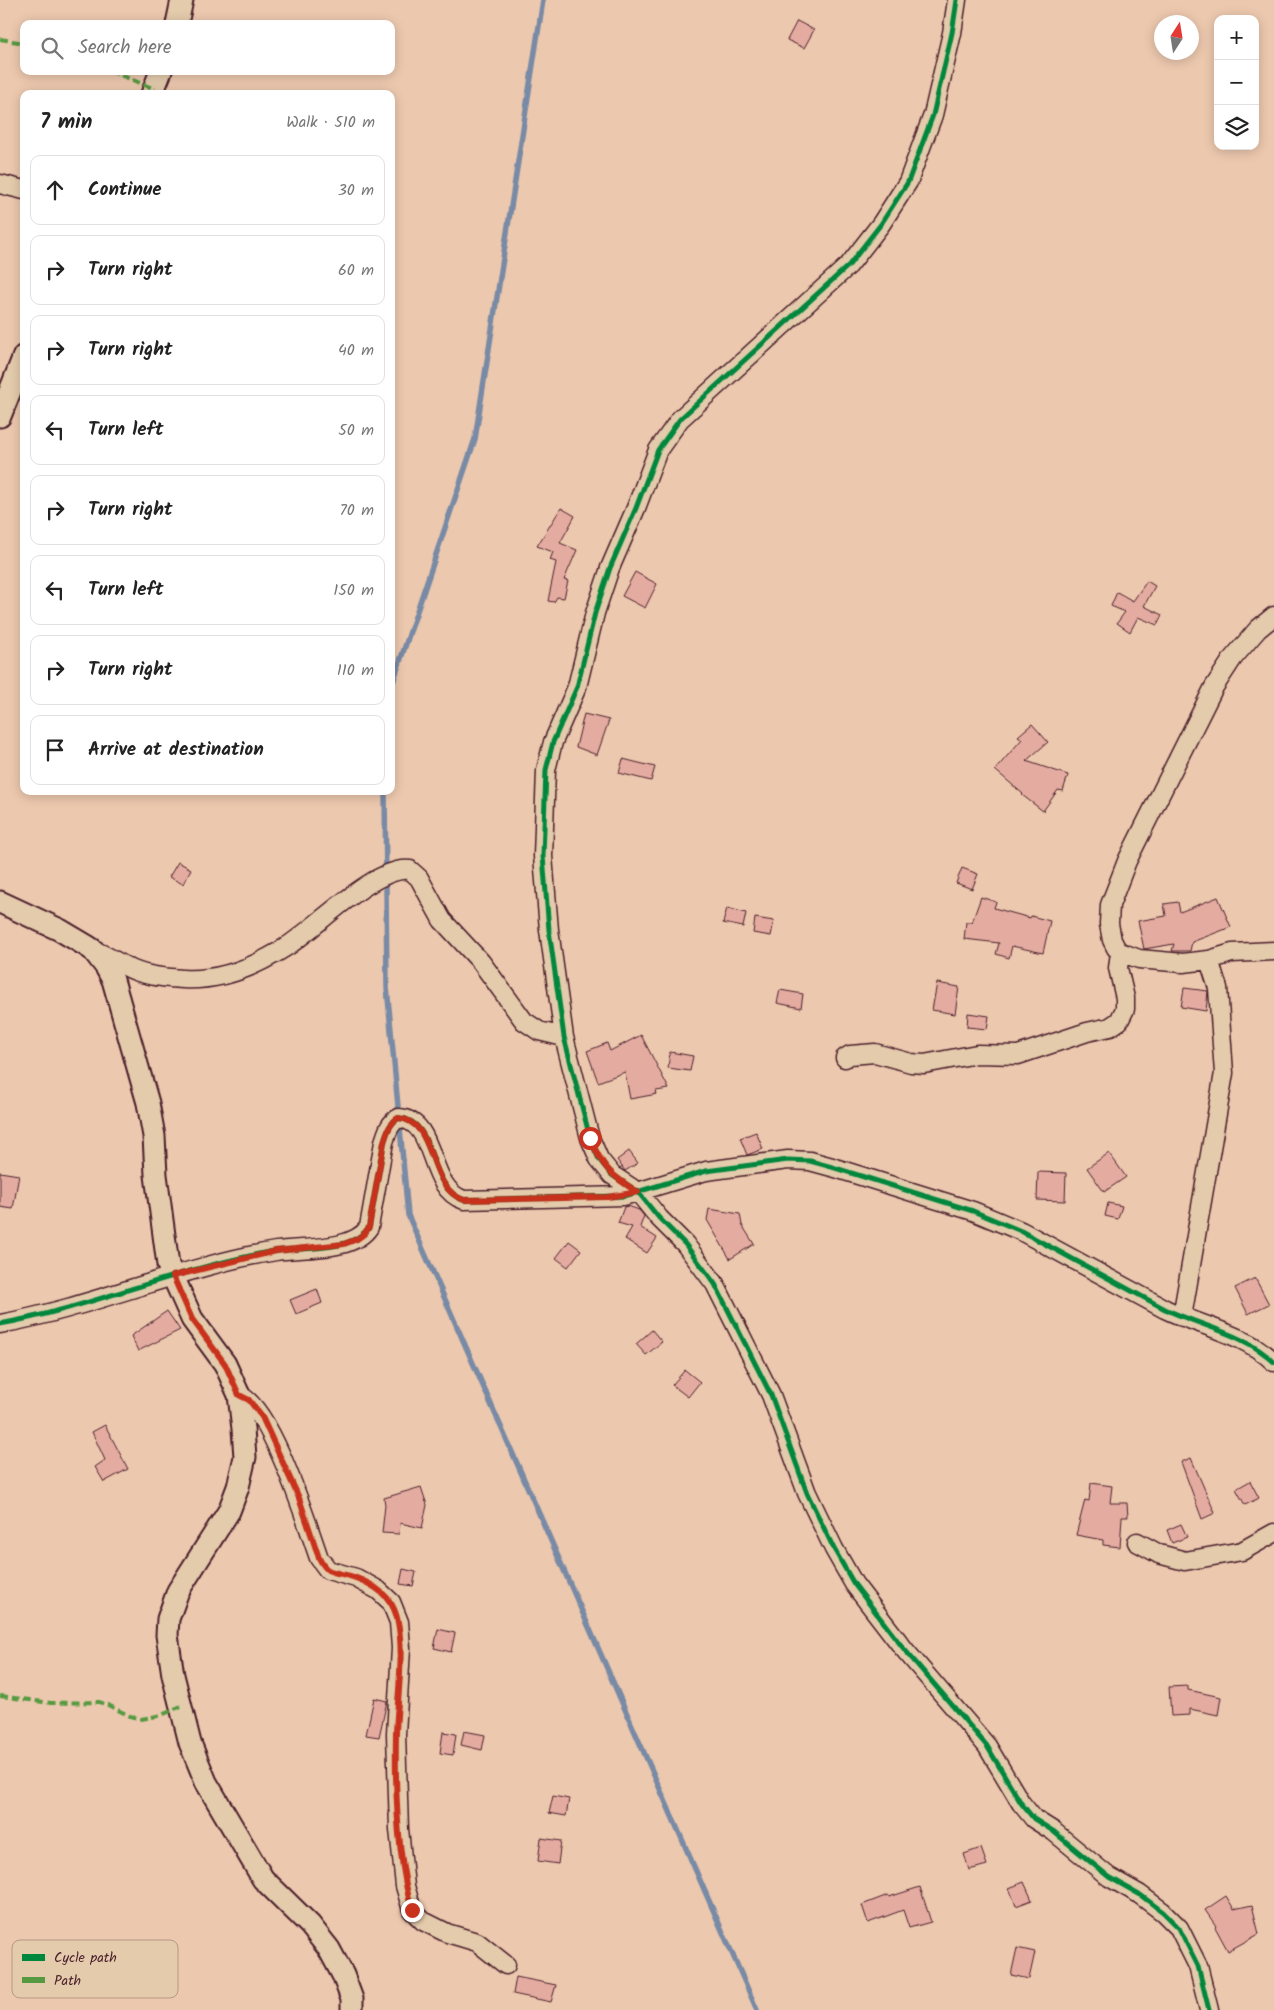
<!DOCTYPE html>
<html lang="en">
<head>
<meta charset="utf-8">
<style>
  body { margin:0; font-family:Kalam,sans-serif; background:#f2f2f2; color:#222 }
  .controls { position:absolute; right:15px; top:15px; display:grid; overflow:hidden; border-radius:10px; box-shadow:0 2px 12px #0003 }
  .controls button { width:45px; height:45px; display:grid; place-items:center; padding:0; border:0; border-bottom:1px solid #e0e0e0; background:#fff; color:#222; font:25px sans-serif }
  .compass { position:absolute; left:1154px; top:15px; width:45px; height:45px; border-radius:50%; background:#fff; box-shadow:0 2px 12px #0003; rotate:12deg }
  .stop { position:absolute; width:15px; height:15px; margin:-11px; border:4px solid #c8321e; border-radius:50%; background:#fff }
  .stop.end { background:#c8321e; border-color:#fff; box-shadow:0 1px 5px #0008 }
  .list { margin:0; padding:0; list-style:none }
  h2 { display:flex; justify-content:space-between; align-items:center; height:65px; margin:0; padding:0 20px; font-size:21px }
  h2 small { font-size:16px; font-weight:400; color:#767676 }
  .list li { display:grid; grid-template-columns:32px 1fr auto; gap:15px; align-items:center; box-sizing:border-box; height:70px; margin:0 10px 10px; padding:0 10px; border:1px solid #e0e0e0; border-radius:10px }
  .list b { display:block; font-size:19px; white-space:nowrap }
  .list em { font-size:16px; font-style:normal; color:#767676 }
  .icon { flex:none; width:28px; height:28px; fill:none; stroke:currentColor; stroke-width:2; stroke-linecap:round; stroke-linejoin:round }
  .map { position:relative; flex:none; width:1274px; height:2010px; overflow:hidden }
  .search { position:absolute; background:#fff; box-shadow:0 2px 12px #0003; left:20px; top:20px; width:375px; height:55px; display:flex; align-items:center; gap:12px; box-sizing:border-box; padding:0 18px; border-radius:10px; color:#767676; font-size:19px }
  .panel { position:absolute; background:#fff; box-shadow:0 2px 12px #0003; left:20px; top:90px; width:375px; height:705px; border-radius:10px }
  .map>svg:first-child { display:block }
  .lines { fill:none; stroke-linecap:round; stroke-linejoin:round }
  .stream { stroke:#788aa5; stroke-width:5.5 }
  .building { fill:#e4aba1; stroke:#4a1f2b }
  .minor-casing { stroke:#4a1f2b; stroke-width:21 }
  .tertiary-casing { stroke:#4a1f2b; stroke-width:25 }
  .minor { stroke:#e4cbac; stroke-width:18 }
  .tertiary { stroke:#e4cbac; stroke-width:21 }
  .quiet { stroke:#559a41; stroke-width:4; stroke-dasharray:8 4; stroke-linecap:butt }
  .cycleway-casing { stroke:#e4cbac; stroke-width:8 }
  .cycleway { stroke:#00873e; stroke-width:5 }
  .route { stroke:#c8321e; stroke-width:6 }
  .key { fill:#e4cbac; stroke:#b69785; stroke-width:1 }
  .key-label { font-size:14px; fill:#4a1f2b }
</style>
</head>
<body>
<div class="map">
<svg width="1274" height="2010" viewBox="0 0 1274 2010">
  <rect width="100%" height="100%" fill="#ecc8ae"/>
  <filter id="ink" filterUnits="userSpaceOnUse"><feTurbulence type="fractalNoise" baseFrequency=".02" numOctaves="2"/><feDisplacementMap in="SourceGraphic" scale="10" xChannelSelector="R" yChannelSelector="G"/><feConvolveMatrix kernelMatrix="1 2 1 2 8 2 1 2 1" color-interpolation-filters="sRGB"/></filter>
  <g filter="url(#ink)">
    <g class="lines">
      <!-- stream -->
      <path class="stream" d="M391 688 475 439 543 0
        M385 791 387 987 408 1215 757 2010"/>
    </g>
    <!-- building -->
    <path class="building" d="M797 21 814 30 804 48 787 40Z
      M561 508 575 516 560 543 577 550 564 580 568 581 564 598 557 597 554 602 548 601 556 562 550 560 553 552 537 546Z
      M635 572 657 584 645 608 622 596Z
      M1147 581 1155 586 1144 606 1162 615 1157 625 1138 617 1130 632 1117 623 1125 612 1111 606 1117 592 1133 601Z
      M584 714 609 720 597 755 576 747Z
      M1032 724 1048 742 1026 761 1068 775 1063 791 1058 790 1043 811 1022 795 1023 794 995 770 1022 739 1018 736Z
      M623 759 655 767 651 781 619 773Z
      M178 862 191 869 183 884 169 877Z
      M962 868 978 874 972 889 956 883Z
      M981 897 996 902 994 908 1030 918 1031 916 1050 921 1043 953 1012 946 1009 958 996 954 999 943 964 939 966 922H972Z
      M1218 897 1231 927 1192 942 1190 951H1172L1174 944 1144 949 1138 921 1166 916 1164 904 1178 902 1180 912Z
      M727 908 746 913 743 927 723 923Z
      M755 918 774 921 771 936 753 933Z
      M937 983 959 987 955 1014 932 1010Z
      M1184 988 1208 991 1206 1011 1181 1007Z
      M780 990 803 994 801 1008 777 1003Z
      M968 1013 989 1016 987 1029 967 1027Z
      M641 1035 669 1089 656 1091 657 1094 630 1099 625 1072 598 1082 587 1051 607 1043 610 1051Z
      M670 1052 693 1056 690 1071 668 1068Z
      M756 1132 763 1149 747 1155 740 1138Z
      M629 1151 638 1163 625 1171 617 1160Z
      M1109 1153 1126 1177 1104 1192 1087 1168Z
      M0 1172 19 1175 13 1209 0 1207Z
      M1038 1172 1066 1173 1065 1201 1037 1200Z
      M1108 1203 1122 1206 1118 1219 1105 1216Z
      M628 1206 639 1210 644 1216 640 1227 657 1238 647 1253 625 1239 632 1227 618 1223 624 1207Z
      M709 1209 740 1214 742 1225 754 1244 730 1259 707 1220Z
      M569 1241 581 1250 568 1267 556 1258Z
      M1255 1278 1269 1304 1248 1314 1235 1288Z
      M317 1289 322 1303 296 1314 290 1300Z
      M167 1311 180 1330 138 1351 131 1336Z
      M652 1330 662 1342 646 1355 636 1344Z
      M685 1370 700 1382 688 1397 672 1385Z
      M105 1425 128 1469 104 1482 95 1467 105 1460 92 1432Z
      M1191 1458 1215 1513 1202 1519 1181 1462Z
      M1250 1481 1259 1498 1245 1505 1236 1489Z
      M1091 1483 1112 1486 1110 1503H1127L1128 1517H1122L1120 1547 1103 1545V1540L1076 1535 1085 1500 1089 1501Z
      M421 1487 427 1505 422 1528 400 1523 399 1534 382 1533 385 1505 384 1498Z
      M1181 1524 1187 1537 1172 1543 1167 1530Z
      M403 1569 416 1572 413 1586 400 1584Z
      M438 1629 455 1633 451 1652 434 1648Z
      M1188 1686V1690L1221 1697 1218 1715 1190 1709V1715L1171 1716 1169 1687Z
      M374 1698 387 1701 379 1737 366 1735Z
      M464 1731 485 1735 482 1750 461 1745Z
      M443 1732 456 1734 453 1755 440 1753Z
      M553 1796 569 1799 566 1816 549 1813Z
      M541 1838 561 1841 558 1864 538 1861Z
      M981 1848 987 1865 969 1870 964 1854Z
      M1024 1882 1032 1900 1016 1906 1009 1888Z
      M920 1887 931 1922 909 1928 903 1910 868 1923 862 1905 888 1895 889 1897Z
      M1226 1896 1234 1909 1252 1905 1259 1934 1228 1951 1215 1927 1216 1926 1205 1910Z
      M1017 1948 1035 1952 1029 1979 1011 1975Z
      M516 1977 556 1985 551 2002 513 1994Z"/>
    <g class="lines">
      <defs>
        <path id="minor" d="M957 0 952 33 933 115 908 182 881 224 849 265 680 419 658 450 636 508 610 568 595 613 577 687 553 742 546 770 543 856 549 930 564 1037 590 1138 599 1159 612 1175 638 1192 659 1218 685 1244 715 1284 771 1395 807 1493 834 1549 854 1584 904 1649 987 1746 1021 1803 1034 1819 1053 1831 1109 1877 1139 1894 1163 1912 1179 1928 1198 1966 1209 2010
          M0 184 24 190
          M1274 616 1258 629 1233 658 1214 687 1127 861 1110 905 1109 924 1112 940 1116 948 1120 952 1139 959 1183 963 1209 960 1232 953 1274 951
          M93 950C106 955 115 961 127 967 142 976 166 978 183 979 220 981 255 967 286 947 316 928 376 865 410 870L419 878 442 920 481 962 524 1021 539 1031 564 1037
          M845 1058 850 1055 875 1053 911 1063 924 1064 977 1054 1018 1055 1087 1032 1110 1027 1119 1021 1125 1009V998L1118 968 1120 952
          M1182 1317 1224 1073 1218 988 1209 960
          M0 1324C94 1307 182 1266 276 1251 303 1247 353 1252 369 1227L384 1142C387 1133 389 1123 399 1118 438 1121 426 1188 464 1200L624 1196 706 1171 788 1160 810 1161 832 1167 973 1211 1021 1231 1165 1309C1202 1327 1244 1333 1274 1362
          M239 1395C271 1407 307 1524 319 1558L328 1570 356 1578 378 1590 391 1602 399 1622 401 1648 396 1734 399 1829 405 1886 412 1910 423 1921 447 1933 477 1942 506 1965
          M1137 1542 1159 1554 1185 1561 1242 1551 1274 1533"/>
        <path id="tertiary" d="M177 24 182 0
          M152 94 161 71
          M0 416 24 356
          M0 902 60 930 87 946 93 950 106 967 113 980 148 1103 154 1136 156 1175 168 1265 192 1319 225 1364 239 1395 243 1429 245 1457 238 1487 229 1511 178 1591 168 1619 167 1635 173 1675 190 1743 206 1782 263 1879 310 1925 329 1949 343 1975 352 1999V2010"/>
      </defs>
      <!-- minor casing -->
      <use href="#minor" class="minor-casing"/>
      <!-- tertiary casing -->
      <use href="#tertiary" class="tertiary-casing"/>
      <!-- minor -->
      <use href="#minor" class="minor"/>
      <!-- tertiary -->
      <use href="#tertiary" class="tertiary"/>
      <!-- quiet -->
      <path class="quiet" d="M0 39 24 43
        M110 71 155 89
        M0 1696 51 1703 99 1702 108 1705 130 1716 141 1719 162 1715 181 1706"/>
      <defs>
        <path id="cycleway" d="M957 0 952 33 933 115 908 182 881 224 849 265 680 419 658 450 636 508 610 568 595 613 577 687 553 742 546 770 543 856 549 930 564 1037 590 1138 599 1159 612 1175 638 1192 659 1218 685 1244 715 1284 771 1395 807 1493 834 1549 854 1584 904 1649 987 1746 1021 1803 1034 1819 1053 1831 1109 1877 1139 1894 1163 1912 1179 1928 1198 1966 1209 2010
          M0 1324C94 1307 182 1266 276 1251 303 1247 353 1252 369 1227L384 1142C387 1133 389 1123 399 1118 438 1121 426 1188 464 1200L624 1196 706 1171 788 1160 810 1161 832 1167 973 1211 1021 1231 1165 1309C1202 1327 1244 1333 1274 1362"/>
      </defs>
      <!-- cycleway casing -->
      <use href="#cycleway" class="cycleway-casing"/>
      <!-- cycleway -->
      <use href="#cycleway" class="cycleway"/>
    </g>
  </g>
  <g class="lines" filter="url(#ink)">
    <!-- route -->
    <path class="route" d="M412 1910C397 1857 395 1789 396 1733 397 1699 407 1639 394 1609 387 1592 367 1581 350 1576 343 1574 334 1573 328 1570 324 1567 321 1562 319 1558L299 1498 262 1417 249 1400 239 1395 225 1364 192 1319 173 1276 276 1251 344 1244 357 1239 365 1233 369 1227 384 1142C387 1133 389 1124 398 1118 438 1121 426 1188 464 1200L608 1197 638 1192C611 1176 602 1167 590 1138"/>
  </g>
  <!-- legend -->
  <rect x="12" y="1940" width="166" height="58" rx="8" class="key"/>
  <rect x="22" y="1954" width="23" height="7" fill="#00873e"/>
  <rect x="22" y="1977" width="23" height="6" fill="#559a41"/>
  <g class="key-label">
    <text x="54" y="1962">Cycle path</text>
    <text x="54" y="1985">Path</text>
  </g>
</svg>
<div class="controls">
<button>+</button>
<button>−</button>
<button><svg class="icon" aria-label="layers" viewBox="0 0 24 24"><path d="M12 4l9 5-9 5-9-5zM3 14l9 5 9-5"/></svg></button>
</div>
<svg class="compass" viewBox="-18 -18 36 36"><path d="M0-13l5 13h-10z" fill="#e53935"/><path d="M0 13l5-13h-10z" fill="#767676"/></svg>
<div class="stop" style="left:590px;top:1138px"></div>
<div class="stop end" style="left:412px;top:1910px"></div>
<div class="search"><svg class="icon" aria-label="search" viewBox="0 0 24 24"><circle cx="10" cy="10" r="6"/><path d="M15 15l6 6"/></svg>Search here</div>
<section class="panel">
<h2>7 min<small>Walk · 510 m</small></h2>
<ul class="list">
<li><svg class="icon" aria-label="ahead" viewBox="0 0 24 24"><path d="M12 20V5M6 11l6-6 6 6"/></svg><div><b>Continue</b></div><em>30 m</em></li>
<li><svg class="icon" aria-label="right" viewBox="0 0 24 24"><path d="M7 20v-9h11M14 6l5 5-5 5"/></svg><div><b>Turn right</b></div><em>60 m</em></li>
<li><svg class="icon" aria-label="right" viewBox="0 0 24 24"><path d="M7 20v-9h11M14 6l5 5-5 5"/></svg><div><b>Turn right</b></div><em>40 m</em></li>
<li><svg class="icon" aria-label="left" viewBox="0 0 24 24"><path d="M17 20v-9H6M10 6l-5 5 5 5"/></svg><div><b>Turn left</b></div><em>50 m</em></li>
<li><svg class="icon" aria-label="right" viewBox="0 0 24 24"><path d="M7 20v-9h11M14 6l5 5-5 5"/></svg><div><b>Turn right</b></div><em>70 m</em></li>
<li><svg class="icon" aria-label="left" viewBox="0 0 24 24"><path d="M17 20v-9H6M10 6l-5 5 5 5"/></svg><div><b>Turn left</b></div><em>150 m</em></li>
<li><svg class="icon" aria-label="right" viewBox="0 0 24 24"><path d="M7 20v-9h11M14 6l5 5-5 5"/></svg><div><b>Turn right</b></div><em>110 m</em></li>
<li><svg class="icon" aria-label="arrive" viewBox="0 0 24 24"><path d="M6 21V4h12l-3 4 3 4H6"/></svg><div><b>Arrive at destination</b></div></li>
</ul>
</section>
</div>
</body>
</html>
